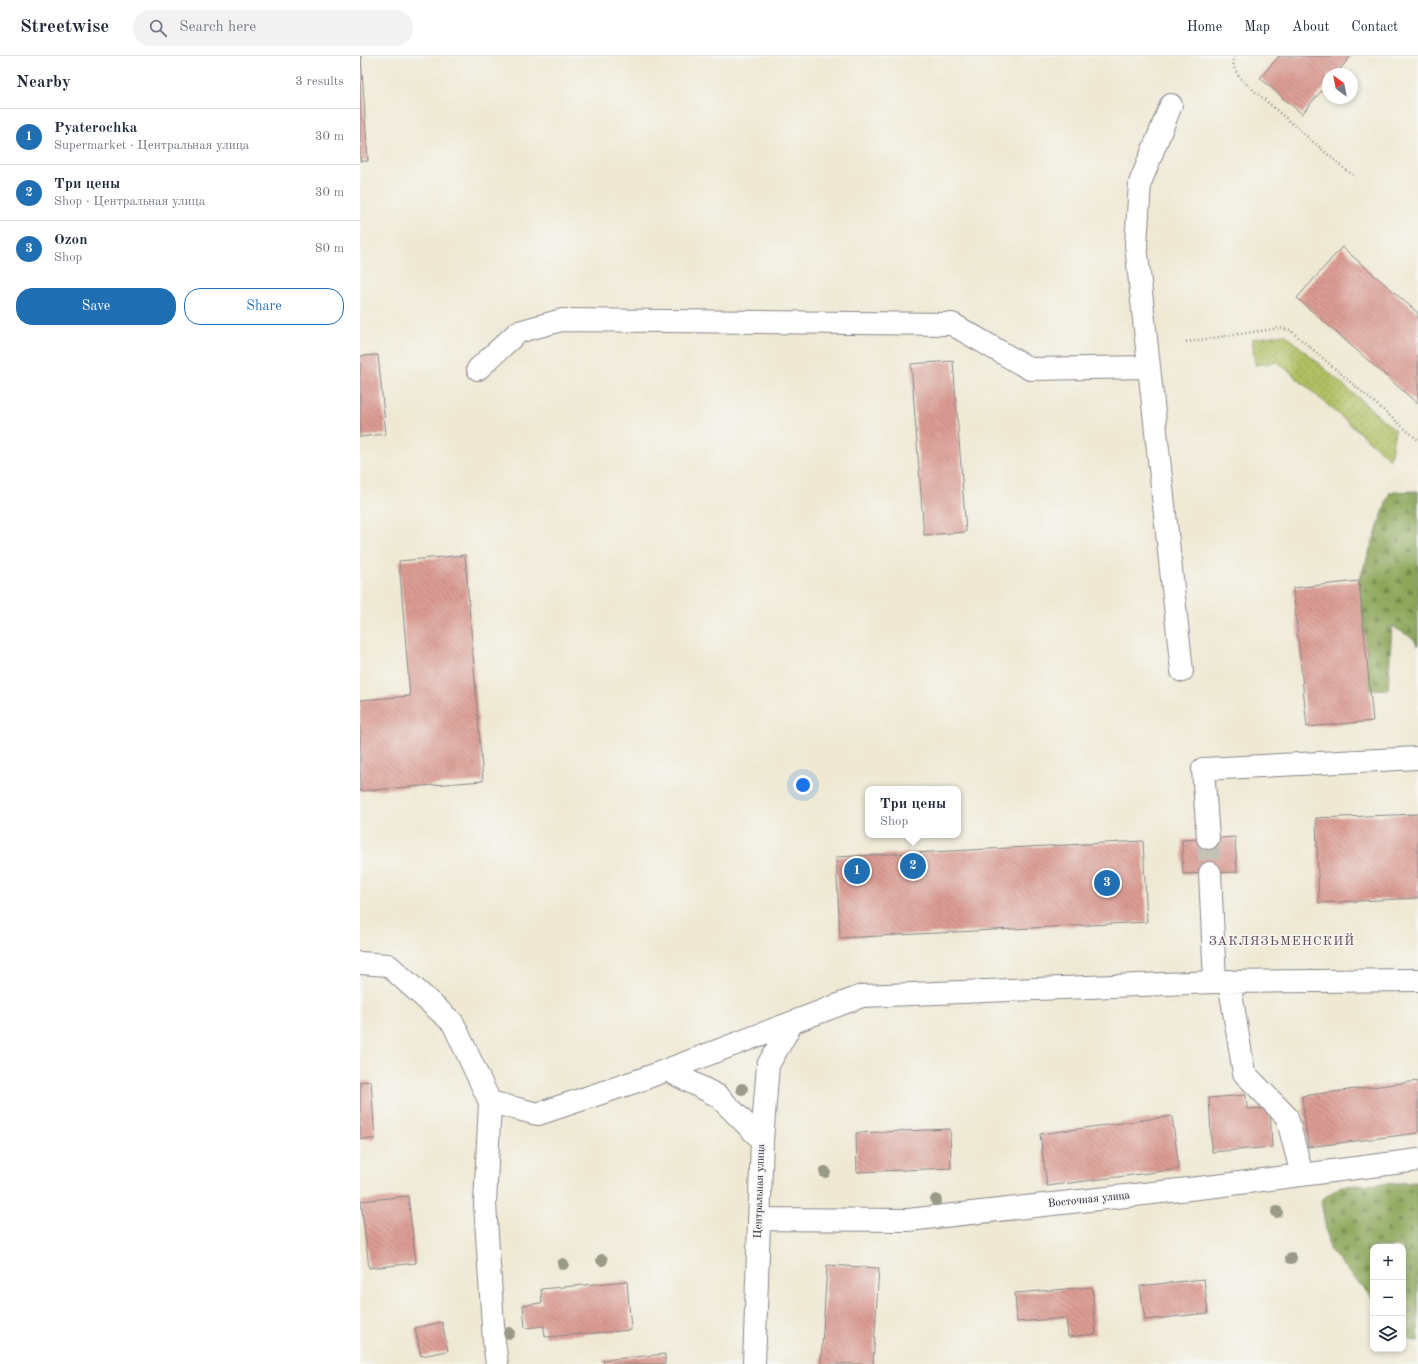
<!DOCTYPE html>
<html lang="en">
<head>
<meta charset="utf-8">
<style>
  body { margin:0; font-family:"Old Standard TT",serif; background:#f2f2f3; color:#1f2937 }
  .controls { position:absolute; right:12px; bottom:12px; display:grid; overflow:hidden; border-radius:8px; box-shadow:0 2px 6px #0003 }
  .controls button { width:36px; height:36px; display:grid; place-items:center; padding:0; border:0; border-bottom:1px solid #e0e1e3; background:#fff; color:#1f2937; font:20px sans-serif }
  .compass { position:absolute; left:962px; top:12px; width:36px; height:36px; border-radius:50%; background:#fff; box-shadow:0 2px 6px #0003; rotate:328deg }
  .you { position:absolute; left:443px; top:729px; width:14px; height:14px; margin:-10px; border:3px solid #fff; border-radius:50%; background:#1a73e8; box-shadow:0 0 0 6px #1a73e833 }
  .badge { display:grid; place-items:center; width:26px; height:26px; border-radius:50%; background:#1f6fb2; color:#fff; font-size:13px; font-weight:700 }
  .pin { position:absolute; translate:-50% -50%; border:2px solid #fff; box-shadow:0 1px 4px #0006 }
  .popup { position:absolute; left:505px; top:730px; width:96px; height:52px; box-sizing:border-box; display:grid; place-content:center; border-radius:8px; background:#fff; filter:drop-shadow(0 1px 3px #0005); font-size:13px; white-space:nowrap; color:#747a83 }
  .popup b { font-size:15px; color:#1f2937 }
  .popup::after { content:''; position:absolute; left:50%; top:100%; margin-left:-8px; border:8px solid transparent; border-top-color:#fff }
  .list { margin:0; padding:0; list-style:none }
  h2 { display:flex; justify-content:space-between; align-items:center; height:52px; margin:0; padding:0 16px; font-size:17px }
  h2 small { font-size:13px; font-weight:400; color:#747a83 }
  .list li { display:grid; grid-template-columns:26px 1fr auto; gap:12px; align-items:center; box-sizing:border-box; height:56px; padding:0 16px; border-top:1px solid #e0e1e3 }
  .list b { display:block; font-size:15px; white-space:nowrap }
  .list p { margin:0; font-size:13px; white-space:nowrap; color:#747a83 }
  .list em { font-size:13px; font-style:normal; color:#747a83 }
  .actions { display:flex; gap:8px; padding:12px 16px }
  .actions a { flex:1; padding:9px 0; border:1px solid #1f6fb2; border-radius:16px; text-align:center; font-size:14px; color:#1f6fb2 }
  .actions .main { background:#1f6fb2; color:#fff }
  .icon { flex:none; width:22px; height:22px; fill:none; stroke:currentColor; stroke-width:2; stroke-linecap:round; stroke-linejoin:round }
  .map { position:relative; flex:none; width:1058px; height:1308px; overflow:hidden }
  header { display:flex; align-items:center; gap:24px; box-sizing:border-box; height:56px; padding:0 20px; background:#fff; border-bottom:1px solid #e0e1e3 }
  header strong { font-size:19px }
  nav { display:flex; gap:22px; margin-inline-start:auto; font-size:14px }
  .search { width:280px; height:36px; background:#f2f2f3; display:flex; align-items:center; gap:10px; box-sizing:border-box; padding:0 14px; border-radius:22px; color:#747a83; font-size:15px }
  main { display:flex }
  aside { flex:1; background:#fff }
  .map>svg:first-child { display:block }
  .forest { fill:url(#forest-firs); stroke:#57644a }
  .park { fill:url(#park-dots); stroke:#6a714f }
  .building { fill:url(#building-back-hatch) }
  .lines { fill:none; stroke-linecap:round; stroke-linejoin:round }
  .minor-tunnel { stroke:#c6c1b5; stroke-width:22; stroke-dasharray:22 11; stroke-linecap:butt }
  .minor-casing { stroke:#888688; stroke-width:24 }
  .path { stroke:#888688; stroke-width:2.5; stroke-dasharray:1 3; stroke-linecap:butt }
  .minor { stroke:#fff; stroke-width:22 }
  .tree { fill:#9a9a88 }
  .labels { text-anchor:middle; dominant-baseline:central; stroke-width:3; stroke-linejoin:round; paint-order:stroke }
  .street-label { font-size:11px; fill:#22223b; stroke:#f6f6f2 }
  .quarter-label { font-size:13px; letter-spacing:1px; fill:#634d5a; stroke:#f6f6f2 }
</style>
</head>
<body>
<header>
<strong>Streetwise</strong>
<div class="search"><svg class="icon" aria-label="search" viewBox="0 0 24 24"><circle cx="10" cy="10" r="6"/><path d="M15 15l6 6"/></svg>Search here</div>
<nav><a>Home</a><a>Map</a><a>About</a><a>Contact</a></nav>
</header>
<main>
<aside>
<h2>Nearby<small>3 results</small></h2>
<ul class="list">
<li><span class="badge">1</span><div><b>Pyaterochka</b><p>Supermarket · Центральная улица</p></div><em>30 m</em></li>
<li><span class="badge">2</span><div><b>Три цены</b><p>Shop · Центральная улица</p></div><em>30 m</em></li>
<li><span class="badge">3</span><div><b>Ozon</b><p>Shop</p></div><em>80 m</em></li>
</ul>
<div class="actions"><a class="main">Save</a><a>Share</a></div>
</aside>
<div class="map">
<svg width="1058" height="1308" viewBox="0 0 1058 1308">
  <defs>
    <pattern id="forest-firs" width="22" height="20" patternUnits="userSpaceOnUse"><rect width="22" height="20" fill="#8ca659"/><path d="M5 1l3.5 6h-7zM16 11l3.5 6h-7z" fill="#72874b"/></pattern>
    <pattern id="park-dots" width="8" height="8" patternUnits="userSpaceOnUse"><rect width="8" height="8" fill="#b1c063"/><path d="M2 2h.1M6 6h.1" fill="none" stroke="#909c53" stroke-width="1.8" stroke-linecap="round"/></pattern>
    <pattern id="building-back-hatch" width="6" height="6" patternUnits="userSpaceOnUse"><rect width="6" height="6" fill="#dc9c93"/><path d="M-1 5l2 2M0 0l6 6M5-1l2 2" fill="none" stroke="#b27f79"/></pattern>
  </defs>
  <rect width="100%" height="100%" fill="#f6f6f2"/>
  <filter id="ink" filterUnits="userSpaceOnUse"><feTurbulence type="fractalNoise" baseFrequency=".025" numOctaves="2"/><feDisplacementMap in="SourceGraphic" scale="8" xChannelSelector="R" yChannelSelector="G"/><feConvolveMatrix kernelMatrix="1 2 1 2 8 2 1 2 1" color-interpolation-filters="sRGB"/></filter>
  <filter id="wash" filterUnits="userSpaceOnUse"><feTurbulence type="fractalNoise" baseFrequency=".012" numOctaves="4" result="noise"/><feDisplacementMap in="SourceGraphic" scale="16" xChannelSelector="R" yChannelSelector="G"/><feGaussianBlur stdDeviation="0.9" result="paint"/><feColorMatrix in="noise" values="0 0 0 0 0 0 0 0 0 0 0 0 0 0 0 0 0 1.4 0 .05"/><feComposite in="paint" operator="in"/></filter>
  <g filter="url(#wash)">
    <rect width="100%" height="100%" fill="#efe9d4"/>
    <!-- forest -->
    <path class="forest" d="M1058 435V590L1054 583 1032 570 1028 633 1009 634 999 525 1030 436Z
      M1058 1126V1285L1049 1284 1043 1277V1191H1013V1243L969 1193 961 1144 981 1130Z"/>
    <!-- park -->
    <path class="park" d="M925 278 1035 374 1030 403 918 306 895 309 892 283Z"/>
    <g id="blocks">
      <!-- building -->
      <path class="building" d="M0 0H1L8 105H0Z
        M919 0H991L976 18H968V27L942 58 900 22Z
        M982 191 1058 257V348L937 242Z
        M18 299 26 378 0 381V300Z
        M593 305 606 476 564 479 551 308Z
        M105 499 123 725 0 735V644L50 640 39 505Z
        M999 525 1013 665 947 671 933 532Z
        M1058 758V842L959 847 956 762Z
        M875 781 877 816 823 818 822 784Z
        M783 785 787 866 480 882 476 801Z
        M11 1025 15 1083H0V1026Z
        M1058 1025V1077L948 1091 942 1040Z
        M886 1039 887 1053 910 1052 912 1091 852 1096 849 1042Z
        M812 1060 819 1113 687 1130 680 1078Z
        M590 1073 591 1112 497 1116 496 1077Z
        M48 1140 56 1207 9 1212 1 1145Z
        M467 1209 519 1212 513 1308H461Z
        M844 1223 848 1257 785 1264 780 1230Z
        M267 1225 271 1274 185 1281 184 1270 165 1272 163 1249 182 1247 181 1233Z
        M732 1231 736 1278 708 1281 706 1262 657 1266 655 1237Z
        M82 1266 88 1295 61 1300 55 1272Z
        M305 1298V1308H244L243 1304Z"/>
    </g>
  </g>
  <g filter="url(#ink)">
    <use href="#blocks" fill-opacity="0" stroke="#888688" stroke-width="1"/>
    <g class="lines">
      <!-- minor-tunnel -->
      <path class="minor-tunnel" d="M848 782 850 817"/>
      <defs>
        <path id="minor" d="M789 311 776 189 780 127 811 49
          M118 313 158 276 202 264 592 268 670 313 789 311 822 615
          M848 782 843 713 1058 702
          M850 817 855 926
          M0 907 28 909 93 967 130 1046 178 1058 283 1023 502 940 855 926 1058 924
          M869 925 884 1017 927 1061 942 1119
          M307 1014 358 1040 402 1084
          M130 1046 125 1148 134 1285 137 1308
          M399 1163 548 1164 856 1130 1058 1104
          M394 1308 402 1084 408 1009 432 967"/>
      </defs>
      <!-- minor casing -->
      <use href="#minor" class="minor-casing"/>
      <!-- path -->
      <path class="path" d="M874 0C871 10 877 18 883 25L987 115 996 121
        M826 286 920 272 930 274 1058 384"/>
      <!-- minor -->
      <use href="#minor" class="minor"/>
    </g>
    <!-- trees -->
    <g class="tree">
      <circle cx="382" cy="1033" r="6"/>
      <circle cx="465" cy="1116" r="6"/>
      <circle cx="576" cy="1144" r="6"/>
      <circle cx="917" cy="1156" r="6"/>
      <circle cx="931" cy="1202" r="6"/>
      <circle cx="242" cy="1204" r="6"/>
      <circle cx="203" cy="1208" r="6"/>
      <circle cx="149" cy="1277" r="6"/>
    </g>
  </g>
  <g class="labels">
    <!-- street labels -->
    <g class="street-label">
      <text transform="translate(400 1135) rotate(-88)">Центральная улица</text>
      <text transform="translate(729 1144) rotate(-6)">Восточная улица</text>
    </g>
    <!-- quarter labels -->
    <g class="quarter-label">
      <text x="922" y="885">ЗАКЛЯЗЬМЕНСКИЙ</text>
    </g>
  </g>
</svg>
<div class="controls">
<button>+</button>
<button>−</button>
<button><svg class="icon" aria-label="layers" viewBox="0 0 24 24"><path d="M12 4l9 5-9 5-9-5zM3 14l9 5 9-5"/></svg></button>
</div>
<svg class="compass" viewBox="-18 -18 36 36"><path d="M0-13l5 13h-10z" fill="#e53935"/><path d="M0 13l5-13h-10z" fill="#747a83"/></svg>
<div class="you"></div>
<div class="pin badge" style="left:497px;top:815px">1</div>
<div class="pin badge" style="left:553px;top:810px">2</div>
<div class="popup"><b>Три цены</b>Shop</div>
<div class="pin badge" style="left:747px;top:827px">3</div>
</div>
</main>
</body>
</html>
